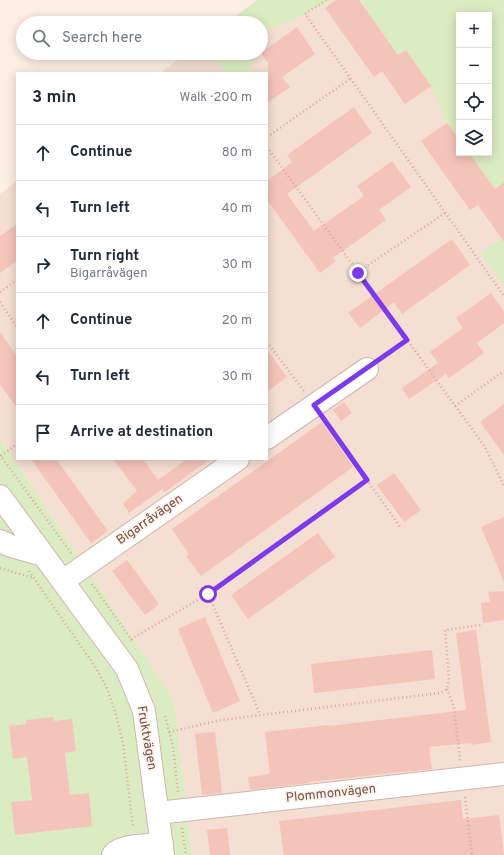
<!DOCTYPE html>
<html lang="en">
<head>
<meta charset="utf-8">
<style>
  body { margin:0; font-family:Overpass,sans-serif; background:#f2f2f3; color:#1f2937 }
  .controls { position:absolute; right:12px; top:12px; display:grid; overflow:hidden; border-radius:0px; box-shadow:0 2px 10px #0003 }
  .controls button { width:36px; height:36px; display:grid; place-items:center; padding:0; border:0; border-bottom:1px solid #e0e1e3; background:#fff; color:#1f2937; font:20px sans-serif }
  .stop { position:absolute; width:12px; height:12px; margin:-9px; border:3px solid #7c3aed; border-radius:50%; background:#fff }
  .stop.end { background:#7c3aed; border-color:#fff; box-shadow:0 1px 4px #0008 }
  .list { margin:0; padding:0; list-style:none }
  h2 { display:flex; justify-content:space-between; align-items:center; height:52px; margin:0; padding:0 16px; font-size:17px }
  h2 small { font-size:13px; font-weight:400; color:#747a83 }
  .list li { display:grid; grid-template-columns:26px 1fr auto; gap:12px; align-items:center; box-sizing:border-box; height:56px; padding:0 16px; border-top:1px solid #e0e1e3 }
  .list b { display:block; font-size:15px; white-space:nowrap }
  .list p { margin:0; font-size:13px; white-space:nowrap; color:#747a83 }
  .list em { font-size:13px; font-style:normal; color:#747a83 }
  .icon { flex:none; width:22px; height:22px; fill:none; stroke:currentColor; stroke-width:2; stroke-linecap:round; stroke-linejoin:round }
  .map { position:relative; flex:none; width:504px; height:855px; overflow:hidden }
  .search { position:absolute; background:#fff; box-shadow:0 2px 10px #0003; left:16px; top:16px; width:252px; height:44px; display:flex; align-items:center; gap:10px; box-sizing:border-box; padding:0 14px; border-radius:22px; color:#747a83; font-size:15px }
  .panel { position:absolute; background:#fff; box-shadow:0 2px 10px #0003; left:16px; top:72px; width:252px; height:388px; border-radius:0px }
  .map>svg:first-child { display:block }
  .residential { fill:#f5ded2 }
  .green { fill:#dcecc2 }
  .building { fill:#f4c4ba }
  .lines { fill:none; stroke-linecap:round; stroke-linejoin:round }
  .minor-casing { stroke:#d1b5ac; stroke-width:24 }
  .path { stroke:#d9a79d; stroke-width:2.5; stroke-dasharray:1 3; stroke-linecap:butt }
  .minor { stroke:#fff; stroke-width:22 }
  .route { stroke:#7c3aed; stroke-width:5 }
  .labels { text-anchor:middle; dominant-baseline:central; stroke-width:3.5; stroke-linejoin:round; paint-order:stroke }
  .street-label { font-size:13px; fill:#774f48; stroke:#fff3eb }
</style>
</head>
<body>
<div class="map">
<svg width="504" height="855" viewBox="0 0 504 855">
  <rect width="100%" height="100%" fill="#fdeee4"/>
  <!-- residential -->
  <path class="residential" d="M257 0H435L459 37V153H489L504 105V855H192L174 700 0 438V194L17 181V459H267V73H160L187 53H261V23H227Z"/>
  <!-- green -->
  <path class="green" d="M257 0H331L292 20 261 33V23H227Z
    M359 0H504V187L502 184 495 189 469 153H489V15H459V139L447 123 431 86 406 50 398 55Z
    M209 53H252L253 64 246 73H226Z
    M504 236V285H503L480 253Z
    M0 438 174 700 192 855H0Z"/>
  <!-- building -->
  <path class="building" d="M336 0H359L398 55 406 50 431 86 405 104 382 71 374 77 325 8Z
    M297 27 315 54 282 77 290 87 267 103 268 63 261 53Z
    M354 107 372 133 287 194 314 231 364 196 357 186 392 161 411 187 379 210 386 220 333 258 336 261 320 273 267 200V181L292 162 287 155Z
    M447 123 459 139V153H469L495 189 504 182V242L478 205 470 210 421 141Z
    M17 224V261L0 273V236Z
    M452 239 470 265 402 314 394 302 360 328 348 313Z
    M491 293 504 312V323L477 343 484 353 449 378 446 374 409 399 402 388 438 363 430 352 463 328 456 318Z
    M0 332 17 356V408L0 384Z
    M267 350 287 377 267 392Z
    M344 402 352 413 341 421 333 410Z
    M504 404V455L480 422Z
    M322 422 353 467 201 576 186 556 189 554 172 529Z
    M31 459H56L108 531 91 543Z
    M113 459H143L158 480 187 459H210L165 492 162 489 129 513 123 503 137 491Z
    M394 473 421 510 404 522 377 485Z
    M504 517V582L481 527Z
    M318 533 335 557 248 619 231 595Z
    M127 560 159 604 145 615 112 571Z
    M504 591V620L483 623 481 603 490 602 488 592Z
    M205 617 240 701 213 713 178 629Z
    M476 630 491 742 471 745V743L429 747 432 769 309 782V783L250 790 248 777 270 774 265 732 329 725V726L466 710 456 633Z
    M432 650 435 679 314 693 311 664Z
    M53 717 54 721 72 719 76 751 65 753 70 795 89 793 92 826 15 835 11 802 32 800 27 757 13 759 9 726 26 724V720Z
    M215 732 222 793 202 795 195 734Z
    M461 800 463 819 499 815 504 855H284L279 821Z
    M227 828 230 855H210L207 830Z"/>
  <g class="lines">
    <defs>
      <path id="minor" d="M267 438 367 369
        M0 496 127 669 144 711 163 855
        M0 541 11 546 43 555
        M63 581 238 459
        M158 813 504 774
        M113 855C119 845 150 845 162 844"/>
    </defs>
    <!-- minor casing -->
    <use href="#minor" class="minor-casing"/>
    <!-- path -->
    <path class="path" d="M326 0 305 14 504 296
      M267 137 350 79
      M267 147 485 447 504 486
      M358 272 445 213
      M0 292 17 280
      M0 302 17 327
      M267 342 304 391
      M382 358 407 340
      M455 406 504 371
      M325 421 401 528
      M0 455 71 553
      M1 456 17 444
      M0 568 33 578
      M29 571 94 665 106 686 115 711 123 743 133 827
      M92 584 133 642
      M208 594 260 714
      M131 639 208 594 367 480
      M447 689 454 707 460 760
      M165 716 173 747 178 792
      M169 732 221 720 440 693 447 689 449 680 445 630 481 625
      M465 797 472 855
      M182 828 186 855"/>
    <!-- minor -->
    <use href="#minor" class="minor"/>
  </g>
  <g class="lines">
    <!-- route -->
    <path class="route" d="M208 594 367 480 314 405 407 340 358 273"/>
  </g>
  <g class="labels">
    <!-- street labels -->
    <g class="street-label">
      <text transform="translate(150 520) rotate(-35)">Bigarråvägen</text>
      <text transform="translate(146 738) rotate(80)">Fruktvägen</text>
      <text transform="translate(331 794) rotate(-6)">Plommonvägen</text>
    </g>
  </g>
</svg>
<div class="controls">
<button>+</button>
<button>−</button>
<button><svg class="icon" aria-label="locate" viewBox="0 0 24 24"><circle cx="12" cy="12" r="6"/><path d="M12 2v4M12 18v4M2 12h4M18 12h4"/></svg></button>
<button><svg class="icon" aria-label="layers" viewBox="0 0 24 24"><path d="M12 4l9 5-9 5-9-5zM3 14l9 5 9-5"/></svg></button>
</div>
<div class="stop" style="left:208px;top:594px"></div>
<div class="stop end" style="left:358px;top:273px"></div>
<div class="search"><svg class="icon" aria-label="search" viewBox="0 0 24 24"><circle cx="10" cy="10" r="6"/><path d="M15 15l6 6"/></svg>Search here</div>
<section class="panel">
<h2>3 min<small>Walk · 200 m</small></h2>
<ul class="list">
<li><svg class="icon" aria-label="ahead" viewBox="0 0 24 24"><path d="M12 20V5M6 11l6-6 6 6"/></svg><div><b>Continue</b></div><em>80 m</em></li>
<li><svg class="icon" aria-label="left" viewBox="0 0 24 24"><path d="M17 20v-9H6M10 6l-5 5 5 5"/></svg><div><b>Turn left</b></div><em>40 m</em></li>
<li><svg class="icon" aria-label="right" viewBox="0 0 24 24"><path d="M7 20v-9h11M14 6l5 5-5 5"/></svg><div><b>Turn right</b><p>Bigarråvägen</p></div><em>30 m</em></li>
<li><svg class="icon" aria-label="ahead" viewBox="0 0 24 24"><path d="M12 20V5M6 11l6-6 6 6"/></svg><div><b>Continue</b></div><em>20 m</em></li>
<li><svg class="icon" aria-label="left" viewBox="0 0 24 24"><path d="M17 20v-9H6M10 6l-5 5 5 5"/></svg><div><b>Turn left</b></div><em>30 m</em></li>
<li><svg class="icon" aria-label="arrive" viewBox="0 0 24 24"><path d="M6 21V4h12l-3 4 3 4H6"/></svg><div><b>Arrive at destination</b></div></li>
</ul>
</section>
</div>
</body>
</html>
